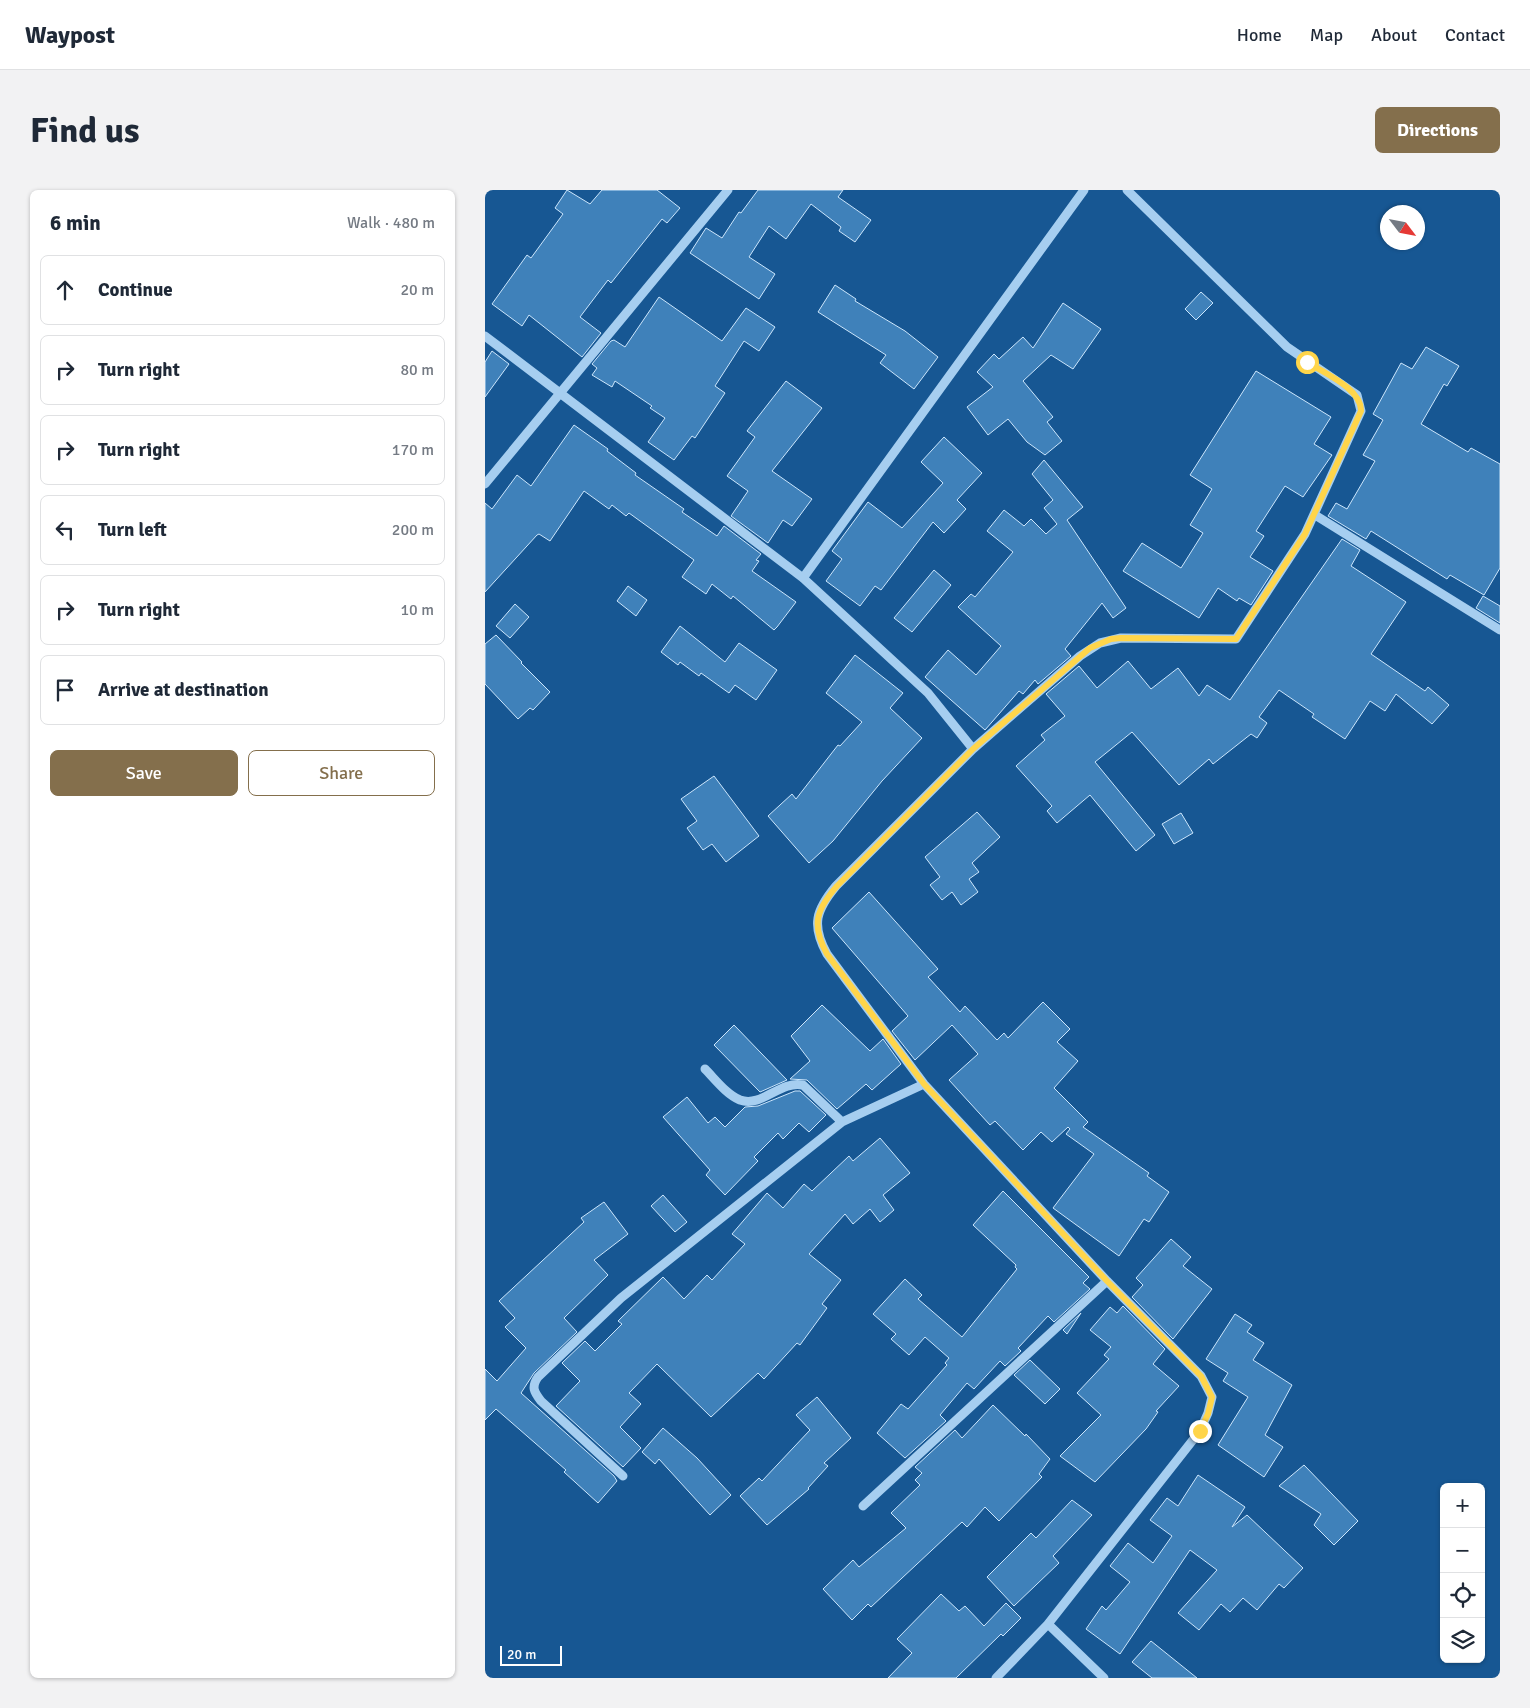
<!DOCTYPE html>
<html lang="en">
<head>
<meta charset="utf-8">
<style>
  body { margin:0; font-family:Signika,sans-serif; background:#f2f2f3; color:#1f2937 }
  .controls { position:absolute; right:15px; bottom:15px; display:grid; overflow:hidden; border-radius:8px; box-shadow:0 1px 4px #0004 }
  .controls button { width:45px; height:45px; display:grid; place-items:center; padding:0; border:0; border-bottom:1px solid #e0e1e3; background:#fff; color:#1f2937; font:25px sans-serif }
  .compass { position:absolute; left:895px; top:15px; width:45px; height:45px; border-radius:50%; background:#fff; box-shadow:0 1px 4px #0004; rotate:122deg }
  .scale { position:absolute; left:15px; bottom:12px; width:62px; box-sizing:border-box; padding-left:5px; border:2px solid #fff; border-top:0; font-size:14px; line-height:18px; white-space:nowrap; color:#fff; -webkit-text-stroke:4px #175793; paint-order:stroke }
  .stop { position:absolute; width:15px; height:15px; margin:-11px; border:4px solid #ffd54a; border-radius:50%; background:#fff }
  .stop.end { background:#ffd54a; border-color:#fff; box-shadow:0 1px 5px #0008 }
  .list { margin:0; padding:0; list-style:none }
  h2 { display:flex; justify-content:space-between; align-items:center; height:65px; margin:0; padding:0 20px; font-size:21px }
  h2 small { font-size:16px; font-weight:400; color:#747a83 }
  .list li { display:grid; grid-template-columns:32px 1fr auto; gap:15px; align-items:center; box-sizing:border-box; height:70px; margin:0 10px 10px; padding:0 10px; border:1px solid #e0e1e3; border-radius:8px }
  .list b { display:block; font-size:19px; white-space:nowrap }
  .list em { font-size:16px; font-style:normal; color:#747a83 }
  .actions { display:flex; gap:10px; padding:15px 20px }
  .actions a { flex:1; padding:11px 0; border:1px solid #846f4c; border-radius:8px; text-align:center; font-size:18px; color:#846f4c }
  .actions .main { background:#846f4c; color:#fff }
  .icon { flex:none; width:28px; height:28px; fill:none; stroke:currentColor; stroke-width:2; stroke-linecap:round; stroke-linejoin:round }
  .map { position:relative; flex:none; width:1015px; height:1488px; overflow:hidden; border-radius:8px }
  header { display:flex; align-items:center; gap:30px; box-sizing:border-box; height:70px; padding:0 25px; background:#fff; border-bottom:1px solid #e0e1e3 }
  header strong { font-size:24px }
  nav { display:flex; gap:28px; margin-inline-start:auto; font-size:18px }
  .intro { display:flex; align-items:center; justify-content:space-between; box-sizing:border-box; height:120px; padding:0 30px }
  h1 { margin:0; font-size:35px }
  .button { padding:12px 22px; border-radius:8px; background:#846f4c; color:#fff; font-size:18px; font-weight:700 }
  main { display:flex; gap:30px; padding:0 30px }
  aside { flex:1; background:#fff; border-radius:8px; box-shadow:0 1px 4px #0004 }
  .map>svg:first-child { display:block }
  .building { fill:#3f81ba; stroke:#cce6fc }
  .lines { fill:none; stroke-linecap:round; stroke-linejoin:round }
  .minor { stroke:#a6cef0; stroke-width:9 }
  .route { stroke:#ffd54a; stroke-width:6 }
</style>
</head>
<body>
<header>
<strong>Waypost</strong>
<nav><a>Home</a><a>Map</a><a>About</a><a>Contact</a></nav>
</header>
<div class="intro"><h1>Find us</h1><a class="button">Directions</a></div>
<main>
<aside>
<h2>6 min<small>Walk · 480 m</small></h2>
<ul class="list">
<li><svg class="icon" aria-label="ahead" viewBox="0 0 24 24"><path d="M12 20V5M6 11l6-6 6 6"/></svg><div><b>Continue</b></div><em>20 m</em></li>
<li><svg class="icon" aria-label="right" viewBox="0 0 24 24"><path d="M7 20v-9h11M14 6l5 5-5 5"/></svg><div><b>Turn right</b></div><em>80 m</em></li>
<li><svg class="icon" aria-label="right" viewBox="0 0 24 24"><path d="M7 20v-9h11M14 6l5 5-5 5"/></svg><div><b>Turn right</b></div><em>170 m</em></li>
<li><svg class="icon" aria-label="left" viewBox="0 0 24 24"><path d="M17 20v-9H6M10 6l-5 5 5 5"/></svg><div><b>Turn left</b></div><em>200 m</em></li>
<li><svg class="icon" aria-label="right" viewBox="0 0 24 24"><path d="M7 20v-9h11M14 6l5 5-5 5"/></svg><div><b>Turn right</b></div><em>10 m</em></li>
<li><svg class="icon" aria-label="arrive" viewBox="0 0 24 24"><path d="M6 21V4h12l-3 4 3 4H6"/></svg><div><b>Arrive at destination</b></div></li>
</ul>
<div class="actions"><a class="main">Save</a><a>Share</a></div>
</aside>
<div class="map">
<svg width="1015" height="1488" viewBox="0 0 1015 1488">
  <rect width="100%" height="100%" fill="#175793"/>
  <!-- building -->
  <path class="building" d="M82 0 105 14 117 0H172L195 18 182 33 177 29 126 93 123 90 95 127 116 143 97 167 44 125 37 136 7 114 42 65 46 68 78 24 70 18Z
    M273 0H358L353 7 386 30 370 52 354 41 356 37 326 14 301 49 284 36 264 67 290 84 274 109 205 63 221 38 237 48 254 22 256 23Z
    M350 95 371 109 370 111 420 141 453 167 429 199 395 173 401 165 333 122Z
    M716 102 728 113 711 130 700 119Z
    M174 107 237 151 261 118 290 137 274 161 259 151 230 196 240 203 210 248 207 246 189 270 163 252 180 228 165 218 167 216 130 191 127 197 107 185 112 178 107 174 126 151 129 150 140 157Z
    M578 113 616 139 588 179 566 165 538 191 568 227 562 232 577 251 560 265 542 252 523 229 503 245 482 217 508 197 492 182 509 164 514 169 538 147 548 158Z
    M941 157 974 176 962 196 959 194 936 234 983 262 986 258 1015 274V378L999 405 965 385 962 389 886 341 881 349 843 326 851 313 862 319 890 271 878 265 898 230 888 224 916 173 927 179Z
    M7 161 24 174 0 207V172Z
    M771 181 846 227 829 254 847 265 818 307 800 296 771 341 779 346 765 367 788 381 766 415 754 408 752 411 733 398 714 428 638 381 657 353 696 378 718 343 705 335 727 299 705 285Z
    M301 191 337 218 287 281 327 309 307 336 298 330 283 353 246 326 263 301 242 286 270 247 262 241Z
    M89 235 123 259 122 261 151 283 150 285 199 319 197 322 232 346 239 336 276 364 271 370 274 371 267 381 311 412 292 437 289 440 248 406 246 409 227 394 221 404 197 387 209 370 144 323 141 326 127 315 124 319 99 301 65 351 54 344 52 345 0 402V313L7 319 32 285 46 296Z
    M459 247 497 283 472 310 481 319 459 343 448 332 396 400 390 396 375 416 341 391 357 369 347 361 383 312 417 338 458 293 436 272Z
    M559 270 598 317 582 330 641 418 628 428 617 413 580 459 586 466 553 494 550 490 538 504 534 501 500 540 440 487 463 460 491 485 516 456 473 417 486 404 490 407 528 362 502 341 519 320 539 336 546 329 561 344 572 334 559 318 568 310 547 284Z
    M857 349 875 360 866 376 921 412 886 464 940 501 943 497 964 515 947 534 911 504 900 521 885 511 860 549 827 527 829 524 794 500 774 527 782 533 772 548 766 544 728 574 724 569 694 595 647 542 610 572 670 645 651 661 605 605 572 633 562 621 567 616 531 576 560 550 556 545 580 526 561 504 594 476 612 498 643 471 666 499 693 478 714 506 722 495 745 510Z
    M449 380 466 395 427 442 409 428Z
    M143 396 162 410 151 426 132 411Z
    M998 406 1015 416V433L991 418Z
    M30 414 44 427 25 448 11 436Z
    M195 436 240 472 254 453 292 480 271 510 250 495 244 503 216 483 214 486 195 472 193 475 176 462Z
    M11 445 37 472 36 473 65 502 48 520 45 518 33 529 0 494V454Z
    M370 465 418 503 405 518 437 548 397 591 348 651 324 673 283 626 307 604 311 609 353 555 355 556 377 532 341 503Z
    M229 586 274 646 241 672 227 654 218 660 202 638 212 631 196 609Z
    M492 622 515 647 487 673 494 682 484 689 493 702 476 715 467 702 457 710 445 695 455 687 440 667Z
    M696 623 708 643 689 654 677 634Z
    M384 702 453 779 443 787 475 822 480 816 512 850 519 843 523 848 558 812 585 839 572 852 593 871 569 898 603 932 598 937 664 983 662 986 684 1002 664 1032 659 1029 634 1066 568 1018 609 964 581 944 585 939 583 937 567 952 556 942 538 960 510 931 505 935 464 890 493 864 467 835 430 870 407 841 423 826 347 738Z
    M337 815 385 861 398 849 416 874 387 900 381 894 352 919 322 890 305 889 325 871 306 846Z
    M249 835 302 890 275 902 229 855Z
    M310 901H315L341 925 324 942 314 933 298 949 293 943 269 967 273 971 240 1005 221 985 225 980 178 927 202 907 223 933 230 927 240 937 260 917 273 916Z
    M395 948 425 983 398 1005 409 1020 395 1032 385 1019 368 1034 360 1024 324 1064 356 1090 337 1114 342 1118 315 1155 312 1153 279 1189 273 1183 226 1227 172 1174 144 1203 156 1214 135 1237 156 1258 138 1277 71 1216 95 1191 77 1173 100 1151 110 1161 137 1134 133 1131 178 1087 199 1109 222 1085 227 1090 260 1054 247 1044 282 1003 298 1018 319 994 327 1001 364 966 368 971Z
    M518 1001 604 1087 598 1093 605 1099 569 1132 563 1126 533 1158 536 1161 520 1176 515 1171 489 1199 482 1193 455 1225 461 1231 420 1268 392 1243 416 1214 423 1219 462 1175 460 1173 464 1168 440 1147 424 1165 406 1149 411 1144 388 1124 420 1089 437 1105 433 1109 477 1147 532 1079 530 1077 531 1075 488 1035Z
    M178 1005 202 1032 190 1042 166 1016Z
    M119 1012 143 1044 109 1070 123 1085 79 1128 92 1142 49 1183 36 1203 129 1286 132 1291 113 1313 79 1282 81 1280 11 1219 0 1230V1179L12 1191 41 1158 20 1137 30 1128 14 1111 99 1032 96 1028Z
    M686 1049 706 1067 698 1076 727 1099 688 1149 647 1107 658 1095 651 1088Z
    M638 1116 680 1159 668 1174 694 1196 671 1221 673 1222 661 1239 610 1292 575 1266 616 1225 592 1203 624 1169 619 1165 626 1157 605 1140 625 1117 632 1123Z
    M596 1123 582 1144 578 1140Z
    M750 1124 767 1135 762 1142 779 1153 768 1170 807 1195 780 1245 798 1257 779 1287 733 1255 763 1207 738 1191 743 1183 721 1169Z
    M545 1170 575 1199 560 1214 529 1185Z
    M332 1207 366 1248 339 1273 343 1276 323 1298 324 1299 282 1335 255 1306 274 1288 277 1291 325 1240 311 1225Z
    M508 1215 540 1246 541 1244 565 1269 554 1284 557 1287 514 1331 500 1317 482 1337 477 1332 386 1417 383 1414 367 1430 338 1399 368 1370 374 1377 421 1338 406 1323 435 1295 430 1290 437 1283 430 1277 470 1240 477 1248Z
    M178 1238 212 1268 246 1305 225 1325 174 1269 170 1274 157 1262Z
    M819 1275 873 1331 849 1355 829 1335 836 1324 794 1296Z
    M713 1285 760 1317 747 1337 762 1325 818 1378 799 1398 794 1394 772 1420 758 1408 745 1422 736 1414 714 1440 693 1423 732 1380 705 1360 635 1464 601 1439 617 1416 621 1420 645 1392 625 1376 643 1353 668 1373 687 1346 665 1330 682 1308 693 1316Z
    M587 1310 607 1325 568 1366 574 1373 529 1416 502 1387 546 1343 551 1348Z
    M456 1404 474 1421 480 1416 499 1436 521 1413 536 1428 518 1446 516 1444 471 1488H403L427 1463 412 1449Z
    M666 1451 712 1488H667L647 1472Z"/>
  <g class="lines">
    <!-- minor -->
    <path class="minor" d="M0 146 318 388 443 503 488 559 351 696C331 720 326 735 342 764L439 894 622 1091 716 1186 727 1207 723 1223 715 1241 563 1434 619 1488
      M0 294 243 0
      M830 325 1015 440
      M318 388 599 0
      M488 559 595 466 615 453 636 448 751 449 820 344 876 221 872 205 802 157 642 0
      M220 879C230 889 241 904 255 910 277 918 295 890 318 895L357 932
      M138 1286 56 1211C49 1202 46 1197 53 1187L136 1108 357 932 439 894
      M378 1316 622 1091
      M511 1488 563 1434"/>
  </g>
  <g class="lines">
    <!-- route -->
    <path class="route" d="M715 1241 723 1224 727 1207 716 1186 622 1091 439 894 342 764C326 735 331 720 352 696L488 559 605 458 626 449 636 448 751 449 820 344 876 221C877 199 839 183 822 172"/>
  </g>
</svg>
<div class="controls">
<button>+</button>
<button>−</button>
<button><svg class="icon" aria-label="locate" viewBox="0 0 24 24"><circle cx="12" cy="12" r="6"/><path d="M12 2v4M12 18v4M2 12h4M18 12h4"/></svg></button>
<button><svg class="icon" aria-label="layers" viewBox="0 0 24 24"><path d="M12 4l9 5-9 5-9-5zM3 14l9 5 9-5"/></svg></button>
</div>
<svg class="compass" viewBox="-18 -18 36 36"><path d="M0-13l5 13h-10z" fill="#e53935"/><path d="M0 13l5-13h-10z" fill="#747a83"/></svg>
<div class="scale">20 m</div>
<div class="stop" style="left:822px;top:172px"></div>
<div class="stop end" style="left:715px;top:1241px"></div>
</div>
</main>
</body>
</html>
